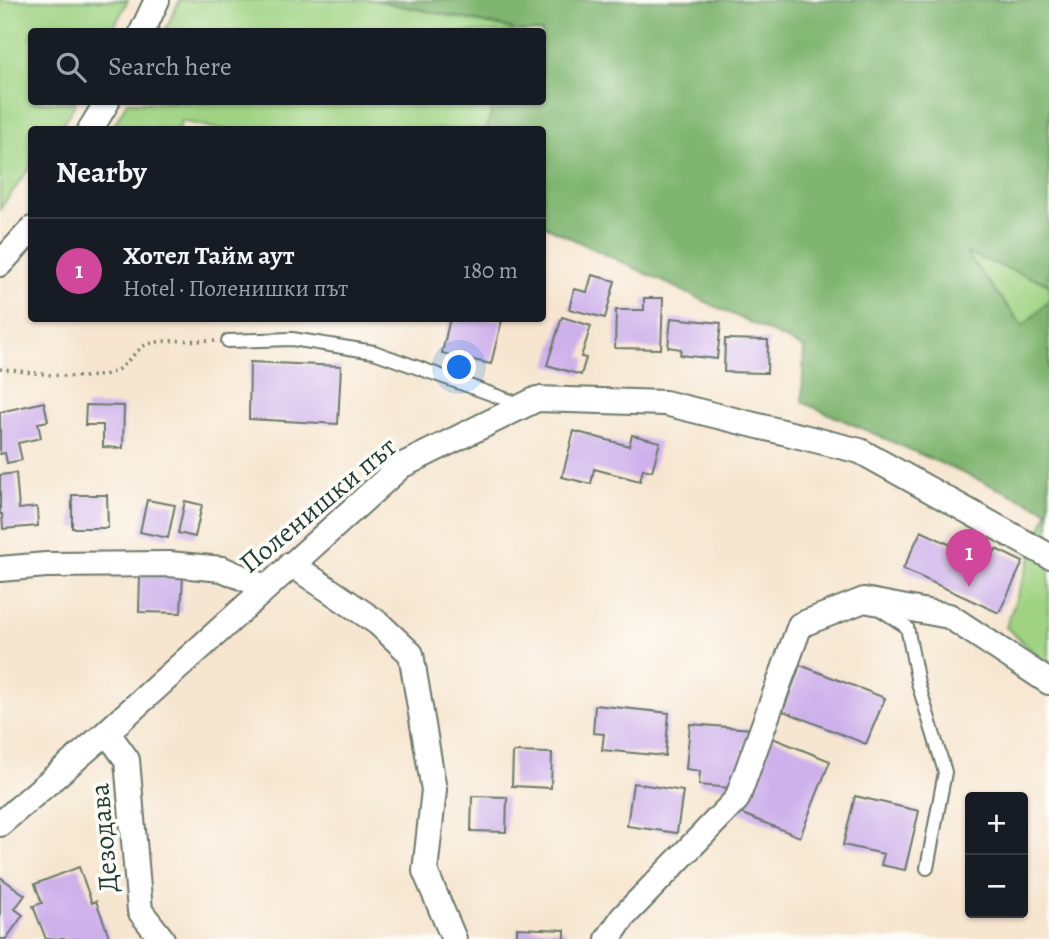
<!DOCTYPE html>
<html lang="en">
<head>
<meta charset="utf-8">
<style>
  body { margin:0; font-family:Alegreya,serif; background:#242831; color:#f1f3f6 }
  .controls { position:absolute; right:21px; bottom:21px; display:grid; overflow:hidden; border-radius:7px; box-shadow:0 2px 5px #0004 }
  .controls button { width:63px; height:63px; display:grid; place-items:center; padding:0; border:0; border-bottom:2px solid #363941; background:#171b24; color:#f1f3f6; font:35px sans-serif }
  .you { position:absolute; left:460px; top:368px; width:24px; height:24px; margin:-18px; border:5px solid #fff; border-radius:50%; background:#1a73e8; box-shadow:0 0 0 10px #1a73e833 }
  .badge { display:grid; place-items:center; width:46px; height:46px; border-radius:50%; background:#ea580c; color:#fff; font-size:23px; font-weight:700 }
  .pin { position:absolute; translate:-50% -58px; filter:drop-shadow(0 2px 4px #0008) }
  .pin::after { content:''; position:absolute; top:37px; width:24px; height:21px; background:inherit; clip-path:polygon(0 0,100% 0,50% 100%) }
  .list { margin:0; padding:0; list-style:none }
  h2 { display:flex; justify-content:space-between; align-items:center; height:91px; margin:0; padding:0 28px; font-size:30px }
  h2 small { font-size:23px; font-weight:400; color:#9ea1a6 }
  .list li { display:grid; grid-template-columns:46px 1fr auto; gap:21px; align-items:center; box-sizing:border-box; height:105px; padding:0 28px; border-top:2px solid #363941 }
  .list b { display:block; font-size:26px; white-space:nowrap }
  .list p { margin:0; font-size:23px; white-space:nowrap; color:#9ea1a6 }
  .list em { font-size:23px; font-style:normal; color:#9ea1a6 }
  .icon { flex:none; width:38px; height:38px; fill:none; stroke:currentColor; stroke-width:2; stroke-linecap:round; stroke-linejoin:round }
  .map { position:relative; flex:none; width:1049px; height:939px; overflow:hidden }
  .search { position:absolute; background:#171b24; box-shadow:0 2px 5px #0004; left:28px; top:28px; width:518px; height:77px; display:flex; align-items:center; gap:18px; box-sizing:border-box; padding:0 24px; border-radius:7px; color:#9ea1a6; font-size:26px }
  .panel { position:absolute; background:#171b24; box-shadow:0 2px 5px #0004; left:28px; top:126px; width:518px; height:196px; border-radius:7px }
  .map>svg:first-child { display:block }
  .green { fill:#9fd382; stroke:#5f885b; stroke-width:2 }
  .forest { fill:#7fb570; stroke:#4f7952; stroke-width:2 }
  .building { fill:#ceb1eb }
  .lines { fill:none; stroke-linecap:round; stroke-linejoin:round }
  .lane-casing { stroke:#6a786a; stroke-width:16 }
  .street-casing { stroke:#6a786a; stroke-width:28 }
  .path { stroke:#6a786a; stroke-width:3.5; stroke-dasharray:2 5; stroke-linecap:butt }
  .lane { stroke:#fff; stroke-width:12 }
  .street { stroke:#fff; stroke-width:24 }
  .labels { text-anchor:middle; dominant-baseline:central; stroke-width:7; stroke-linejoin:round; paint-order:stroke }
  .street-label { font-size:28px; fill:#1f3d34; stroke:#fdfcf7 }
</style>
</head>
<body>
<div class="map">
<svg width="1049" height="939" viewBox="0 0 1049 939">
  <rect width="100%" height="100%" fill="#fdfcf7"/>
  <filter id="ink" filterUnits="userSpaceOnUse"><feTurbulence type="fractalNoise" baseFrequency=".0143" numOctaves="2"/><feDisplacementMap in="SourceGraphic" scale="14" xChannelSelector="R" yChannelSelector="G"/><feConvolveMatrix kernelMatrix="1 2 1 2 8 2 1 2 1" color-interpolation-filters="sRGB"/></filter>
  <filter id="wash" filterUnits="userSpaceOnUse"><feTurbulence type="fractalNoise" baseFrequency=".00686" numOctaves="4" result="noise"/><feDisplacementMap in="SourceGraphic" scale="28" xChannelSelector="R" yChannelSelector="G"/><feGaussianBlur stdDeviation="1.57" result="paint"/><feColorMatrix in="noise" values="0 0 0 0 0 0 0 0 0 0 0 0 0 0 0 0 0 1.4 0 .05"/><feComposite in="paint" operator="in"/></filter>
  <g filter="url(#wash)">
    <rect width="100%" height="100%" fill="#f6e5cf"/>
    <!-- green -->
    <path class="green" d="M0 0H128L112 31 32 32V102H76L69 115 59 129 32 130 31 166 0 209Z
      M180 0H373L512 29V32H164Z
      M127 102H494L487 129 223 130 181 121 179 129H112Z
      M965 252 1049 284V301L1023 327Z
      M1048 510 1049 511V666L1006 627Z"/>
    <!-- forest -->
    <path class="forest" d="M373 0H1049V284L966 253 1023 326 1049 301V511L802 402 804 348 543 225 542 130 487 129 494 102H542V32L512 31V28Z"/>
    <g id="blocks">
      <!-- building -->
      <path class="building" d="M592 275 615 281 605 318 569 309 574 289 587 292Z
        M644 298H663L661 349 615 348 616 310H644Z
        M562 317 591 326 581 357 586 358 581 375 547 365Z
        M450 318 502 320 491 364 442 353Z
        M671 318 721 323 717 359 680 355 681 349 668 347Z
        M725 339 768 340 767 373 724 372Z
        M250 362 341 366 338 424 249 419Z
        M44 402 48 421 38 423 41 438 18 443 22 460 7 463 5 453 0 454V412Z
        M86 405 124 406 123 448 103 447V425H85Z
        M574 431 629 446 632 435 660 442 652 471 643 469 640 481 594 469 591 484 562 477Z
        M16 473 19 509 37 507 38 526 3 529 2 514H0V475Z
        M72 495H107L108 528H72Z
        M147 500 175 505 168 538 140 532Z
        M185 501 202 505 195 537 178 533Z
        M921 531 989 563 996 549 1023 562 999 613 903 569Z
        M140 575 183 576 181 613 139 612Z
        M800 665 885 698 866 744 783 711Z
        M595 705 669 713 665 756 602 750 604 734 593 733Z
        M690 724 751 729 731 788 699 785 700 771 686 769Z
        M765 735 830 761 800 837 735 811Z
        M513 752 552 753 551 788 512 786Z
        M633 783 683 791 677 833 627 826Z
        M472 796 507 797 506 832 471 831Z
        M855 796 919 811 905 870 881 865 884 854 843 845Z
        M79 867 92 903 96 901 110 939H46L33 906 42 903 35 884Z
        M0 877 25 895 15 909 23 915 6 939H0Z
        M517 928 565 930V939H517Z"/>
    </g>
  </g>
  <g filter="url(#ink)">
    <use href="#blocks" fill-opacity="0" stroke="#6a786a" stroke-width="2"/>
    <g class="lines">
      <defs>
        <path id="lane" d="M228 341 292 339 374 352 522 405
          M880 609 907 627 918 683 945 772 927 868"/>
        <path id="street" d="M142 32 157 0
          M90 130 107 102
          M0 264 32 229
          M291 564 378 623 411 654 434 790 425 871 454 939
          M0 569 46 565 169 564 222 569 265 587
          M107 732 127 760 140 911 162 939
          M0 824 107 732 401 466 537 399 665 403 860 451 1049 556
          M608 939 623 917 737 799 800 625 864 600 949 616 1049 682"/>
      </defs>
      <!-- lane casing -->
      <use href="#lane" class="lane-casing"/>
      <!-- street casing -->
      <use href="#street" class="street-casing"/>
      <!-- path -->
      <path class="path" d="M0 369C29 371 89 384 115 371 126 366 133 353 144 346 159 338 197 341 215 341"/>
      <!-- lane -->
      <use href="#lane" class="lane"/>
      <!-- street -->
      <use href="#street" class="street"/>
    </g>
  </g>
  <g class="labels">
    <!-- street labels -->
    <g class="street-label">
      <text transform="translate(318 505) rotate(-40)">Поленишки път</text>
      <text transform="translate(104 838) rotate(-95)">Дезодава</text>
    </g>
  </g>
</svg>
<div class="controls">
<button>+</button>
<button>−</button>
</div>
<div class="you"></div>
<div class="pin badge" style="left:969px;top:587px;background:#d1479c">1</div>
<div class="search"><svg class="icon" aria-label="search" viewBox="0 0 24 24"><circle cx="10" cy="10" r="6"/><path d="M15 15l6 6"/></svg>Search here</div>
<section class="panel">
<h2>Nearby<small></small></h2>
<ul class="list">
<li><span class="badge" style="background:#d1479c">1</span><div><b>Хотел Тайм аут</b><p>Hotel · Поленишки път</p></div><em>180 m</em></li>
</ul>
</section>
</div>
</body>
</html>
